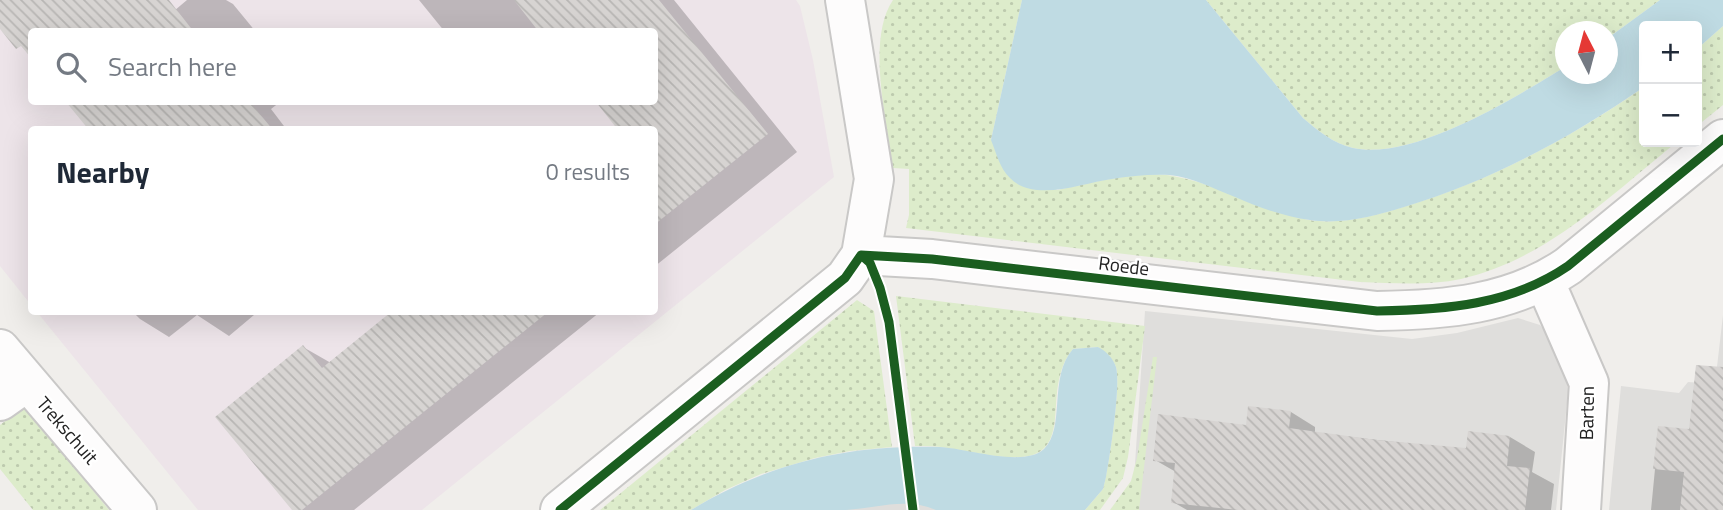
<!DOCTYPE html>
<html lang="en">
<head>
<meta charset="utf-8">
<style>
  body { margin:0; font-family:"Titillium Web",sans-serif; background:#f6f6f7; color:#1f2937 }
  .controls { position:absolute; right:21px; top:21px; display:grid; overflow:hidden; border-radius:7px; box-shadow:0 7px 28px #0002 }
  .controls button { width:63px; height:63px; display:grid; place-items:center; padding:0; border:0; border-bottom:2px solid #e0e1e3; background:#fff; color:#1f2937; font:35px sans-serif }
  .compass { position:absolute; left:1555px; top:21px; width:63px; height:63px; border-radius:50%; background:#fff; box-shadow:0 7px 28px #0002; rotate:354deg }
  .list { margin:0; padding:0; list-style:none }
  h2 { display:flex; justify-content:space-between; align-items:center; height:91px; margin:0; padding:0 28px; font-size:30px }
  h2 small { font-size:23px; font-weight:400; color:#747a83 }
  .icon { flex:none; width:38px; height:38px; fill:none; stroke:currentColor; stroke-width:2; stroke-linecap:round; stroke-linejoin:round }
  .map { position:relative; flex:none; width:1723px; height:510px; overflow:hidden }
  .search { position:absolute; background:#fff; box-shadow:0 7px 28px #0002; left:28px; top:28px; width:630px; height:77px; display:flex; align-items:center; gap:18px; box-sizing:border-box; padding:0 24px; border-radius:7px; color:#747a83; font-size:26px }
  .panel { position:absolute; background:#fff; box-shadow:0 7px 28px #0002; left:28px; top:126px; width:630px; height:189px; border-radius:7px }
  .map>svg:first-child { display:block }
  .residential { fill:#dfdedc }
  .industrial { fill:#ede4e9; fill-rule:evenodd }
  .grass { fill:url(#grass-dots) }
  .water { fill:#bfdbe3 }
  .shadow { fill:#0003 }
  .building { fill:url(#building-back-hatch) }
  .lines { fill:none; stroke-linecap:round; stroke-linejoin:round }
  .minor-casing { stroke:#c9c8c7; stroke-width:42 }
  .minor { stroke:#fdfcfc; stroke-width:38 }
  .cycleway-casing { stroke:#fff; stroke-width:13 }
  .cycleway { stroke:#1b5e20; stroke-width:9 }
  .labels { text-anchor:middle; dominant-baseline:central; stroke-width:5; stroke-linejoin:round; paint-order:stroke }
  .street-label { font-size:19px; fill:#222; stroke:#fff }
</style>
</head>
<body>
<div class="map">
<svg width="1723" height="510" viewBox="0 0 1723 510">
  <defs>
    <pattern id="grass-dots" width="8" height="8" patternUnits="userSpaceOnUse" patternTransform="scale(1.75)"><rect width="8" height="8" fill="#ddeccb"/><path d="M2 2h.1M6 6h.1" fill="none" stroke="#bdcaae" stroke-width="1.8" stroke-linecap="round"/></pattern>
    <pattern id="building-back-hatch" width="6" height="6" patternUnits="userSpaceOnUse" patternTransform="scale(1.75)"><rect width="6" height="6" fill="#d7d4d2"/><path d="M-1 5l2 2M0 0l6 6M5-1l2 2" fill="none" stroke="#b8b6b4"/></pattern>
  </defs>
  <rect width="100%" height="100%" fill="#f0eeeb"/>
  <!-- residential -->
  <path class="residential" d="M1145 311 1412 339 1457 333 1518 318 1540 325 1553 340 1567 372 1568 393 1556 510H1132Z
    M1723 315V510H1609L1621 386 1679 393 1688 382 1715 384Z
    M826 501H966L969 510H807Z"/>
  <!-- industrial -->
  <path class="industrial" d="M0 0H796L800 6 813 60 834 177 422 510H198L37 312H654V130H32L31 305 0 266ZM32 32H654V102H32Z"/>
  <!-- grass -->
  <path class="grass" d="M893 0H1022L991 140 1057 190C1090 183 1140 170 1173 176 1219 184 1261 211 1309 220 1339 225 1374 216 1403 207 1490 181 1569 139 1644 87V142H1677C1612 194 1546 260 1461 279 1428 286 1393 283 1360 282L906 228 909 215V169L893 168C887 123 866 39 893 0Z
    M1206 0H1660L1608 38V32H1566L1565 67C1514 98 1413 161 1353 148 1334 144 1317 130 1303 118Z
    M1723 26V105L1697 126V49Z
    M896 296 1145 326 1128 457 1123 478 1100 510H1085L1103 489 1106 476C1110 455 1121 385 1116 367 1113 358 1104 353 1098 347L1073 349C1060 364 1057 385 1056 405 1055 419 1055 440 1042 450 1023 466 971 451 947 448 937 446 926 446 915 446Z
    M857 300 874 311 892 447 850 451 815 458 761 474 725 490 691 510H600Z
    M1153 357H1157L1139 510H1110L1131 481 1137 458Z
    M25 406 109 510H33L0 469V425Z"/>
  <!-- water -->
  <path class="water" d="M1022 0H1206L1303 118C1317 130 1334 144 1353 148 1413 161 1514 98 1565 67L1566 74H1608V38L1660 0H1723V26L1697 49V26H1644V87C1570 138 1491 181 1404 207 1375 216 1341 225 1310 220 1285 217 1258 207 1235 197 1214 189 1192 177 1170 175 1151 174 1130 176 1112 179 1082 183 1035 203 1010 178 1000 169 996 152 991 140Z
    M1098 347C1106 351 1113 358 1116 367 1121 385 1110 455 1106 477L1103 489 1085 510H936C906 497 877 508 846 510 795 510 742 510 691 510 769 463 848 444 940 447 965 448 1024 468 1044 449 1066 428 1048 377 1073 349Z"/>
  <!-- shadow -->
  <path class="shadow" d="M187 0H226L233 4 256 32H149Z
    M419 0H674L797 152 654 267V130H614L618 126 598 102H654V32H445Z
    M69 102H280L271 109 287 130H89L90 128Z
    M133 312H251L254 315 229 336 197 315 169 337 140 319Z
    M394 312H600L354 510H294L303 347 331 363Z
    M1723 411V510H1651L1659 428 1689 431Z
    M1291 412 1315 427V433L1467 450 1510 437 1535 452 1532 472 1554 484 1551 510H1187L1173 502 1176 472 1155 460Z"/>
  <!-- building -->
  <path class="building" d="M0 0H169L194 32H32V59L21 46 16 49 0 29Z
    M514 0H659L768 134 654 225V130H618L596 102H654V32H539Z
    M66 102H250L273 130H89Z
    M391 312H548L302 510H292L215 417 303 345 322 368Z
    M1696 365 1723 367V510H1680L1684 472 1653 469 1658 426 1689 429Z
    M1248 406 1291 411 1289 428 1377 440 1466 448 1468 431 1510 436 1507 466 1530 468 1525 510H1238L1171 503 1175 463 1153 461 1158 414 1246 425Z"/>
  <g class="lines">
    <defs>
      <path id="minor" d="M845 0 874 179 861 255
        M1545 282 1589 383 1581 510
        M0 349 137 510
        M0 401 27 382
        M560 510 845 278 861 255 932 259 1377 311C1445 310 1511 305 1568 266L1723 139"/>
    </defs>
    <!-- minor casing -->
    <use href="#minor" class="minor-casing"/>
    <!-- minor -->
    <use href="#minor" class="minor"/>
    <defs>
      <path id="cycleway" d="M861 255 870 263 880 288 889 322 913 510
        M560 510 845 278 861 255 932 259 1377 311C1445 310 1511 305 1568 266L1723 139"/>
    </defs>
    <!-- cycleway casing -->
    <use href="#cycleway" class="cycleway-casing"/>
    <!-- cycleway -->
    <use href="#cycleway" class="cycleway"/>
  </g>
  <g class="labels">
    <!-- street labels -->
    <g class="street-label">
      <text transform="translate(1124 265) rotate(7)">Roede</text>
      <text transform="translate(1586 413) rotate(-89)">Barten</text>
      <text transform="translate(68 430) rotate(49)">Trekschuit</text>
    </g>
  </g>
</svg>
<div class="controls">
<button>+</button>
<button>−</button>
</div>
<svg class="compass" viewBox="-18 -18 36 36"><path d="M0-13l5 13h-10z" fill="#e53935"/><path d="M0 13l5-13h-10z" fill="#747a83"/></svg>
<div class="search"><svg class="icon" aria-label="search" viewBox="0 0 24 24"><circle cx="10" cy="10" r="6"/><path d="M15 15l6 6"/></svg>Search here</div>
<section class="panel">
<h2>Nearby<small>0 results</small></h2>
<ul class="list">
</ul>
</section>
</div>
</body>
</html>
